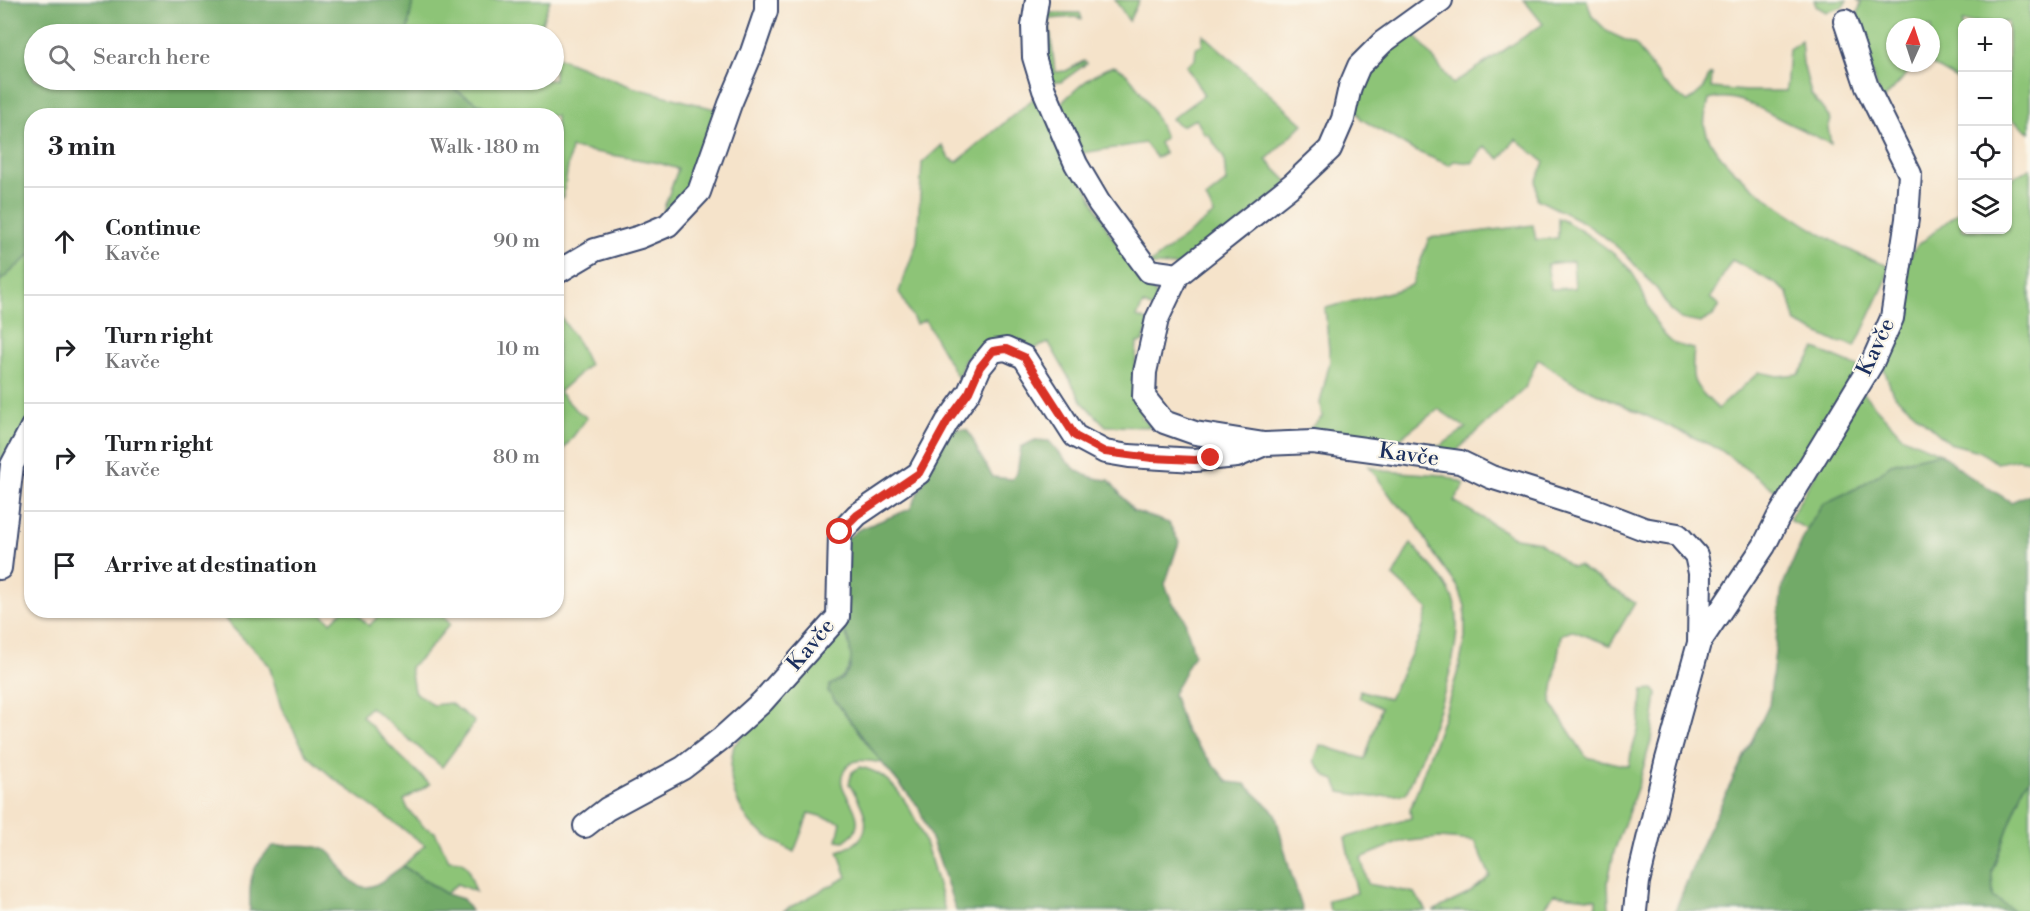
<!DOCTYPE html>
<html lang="en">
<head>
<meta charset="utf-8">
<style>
  body { margin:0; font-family:"Libre Bodoni",serif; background:#f6f6f6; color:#202124 }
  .controls { position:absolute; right:18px; top:18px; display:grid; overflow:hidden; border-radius:12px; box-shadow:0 2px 4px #0004 }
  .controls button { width:54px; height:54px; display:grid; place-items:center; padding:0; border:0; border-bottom:2px solid #e0e0e0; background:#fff; color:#202124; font:30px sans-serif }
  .compass { position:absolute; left:1886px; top:18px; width:54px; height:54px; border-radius:50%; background:#fff; box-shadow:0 2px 4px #0004; rotate:3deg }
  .stop { position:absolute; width:18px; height:18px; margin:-14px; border:4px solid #d93025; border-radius:50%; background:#fff }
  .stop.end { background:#d93025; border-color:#fff; box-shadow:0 2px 6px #0008 }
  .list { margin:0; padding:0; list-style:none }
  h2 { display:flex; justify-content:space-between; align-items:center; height:78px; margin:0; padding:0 24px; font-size:26px }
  h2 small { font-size:20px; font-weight:400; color:#757577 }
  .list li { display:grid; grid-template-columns:39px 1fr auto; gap:18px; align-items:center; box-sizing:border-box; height:108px; padding:0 24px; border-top:2px solid #e0e0e0 }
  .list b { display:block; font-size:22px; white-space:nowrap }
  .list p { margin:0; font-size:20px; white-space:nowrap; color:#757577 }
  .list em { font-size:20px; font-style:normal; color:#757577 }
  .icon { flex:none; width:33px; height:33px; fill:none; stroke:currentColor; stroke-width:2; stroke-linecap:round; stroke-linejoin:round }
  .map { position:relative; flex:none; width:2030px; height:911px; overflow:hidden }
  .search { position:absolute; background:#fff; box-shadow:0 2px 4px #0004; left:24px; top:24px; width:540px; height:66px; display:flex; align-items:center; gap:15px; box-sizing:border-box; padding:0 21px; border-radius:33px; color:#757577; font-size:22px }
  .panel { position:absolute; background:#fff; box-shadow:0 2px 4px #0004; left:24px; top:108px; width:540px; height:510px; border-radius:24px }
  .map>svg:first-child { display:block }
  .green { fill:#8dc477; stroke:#547a6a; stroke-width:1.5; fill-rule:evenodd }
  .forest { fill:#72aa68; stroke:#466c63; stroke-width:1.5 }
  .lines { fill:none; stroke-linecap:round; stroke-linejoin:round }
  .minor-casing { stroke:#3c4a6e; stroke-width:26 }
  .minor { stroke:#fff; stroke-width:22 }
  .route { stroke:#d93025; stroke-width:8 }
  .labels { text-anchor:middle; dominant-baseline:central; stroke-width:4.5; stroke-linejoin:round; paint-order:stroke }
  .street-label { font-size:22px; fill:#1b2f5e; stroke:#fbf7ec }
</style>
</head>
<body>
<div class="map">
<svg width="2030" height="911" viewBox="0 0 2030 911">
  <rect width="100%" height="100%" fill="#fbf7ec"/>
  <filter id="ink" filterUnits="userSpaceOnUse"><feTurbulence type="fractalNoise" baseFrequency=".0167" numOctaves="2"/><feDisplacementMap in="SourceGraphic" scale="12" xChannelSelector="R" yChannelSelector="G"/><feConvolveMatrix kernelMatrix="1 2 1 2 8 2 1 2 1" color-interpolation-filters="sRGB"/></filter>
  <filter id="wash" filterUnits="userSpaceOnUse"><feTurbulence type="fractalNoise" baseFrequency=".008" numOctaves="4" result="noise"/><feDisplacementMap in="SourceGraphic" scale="24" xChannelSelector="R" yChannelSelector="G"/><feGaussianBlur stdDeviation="1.35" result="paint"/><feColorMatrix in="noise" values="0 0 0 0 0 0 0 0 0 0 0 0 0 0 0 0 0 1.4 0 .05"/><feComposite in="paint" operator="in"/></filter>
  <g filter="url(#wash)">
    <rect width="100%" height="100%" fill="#f5e3ca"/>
    <!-- green -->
    <path class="green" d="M413 0H550L538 34H407L410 14Z
      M1115 0H1139L1129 21Z
      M1524 0H1587L1592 16 1608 32 1636 45 1662 81 1676 94 1688 102 1704 88 1709 75 1712 74 1711 88 1745 91H1786L1789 49 1801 41 1803 63 1811 94 1831 120 1828 128 1831 144C1816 136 1800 129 1784 121 1762 110 1734 91 1709 100 1707 108 1703 119 1705 127 1713 171 1812 230 1850 250 1862 257 1876 261 1889 266L1886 281 1855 347 1845 342 1838 343 1796 323 1788 293 1773 282 1732 260 1710 298 1719 305 1713 316 1700 323 1681 319 1669 309 1657 289 1624 253 1610 241 1583 222 1537 199 1536 182 1544 162 1516 139 1500 159 1485 146 1472 163 1454 161 1449 165 1413 150 1361 119 1353 106 1364 70 1412 31 1453 84 1543 24Z
      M1814 0H1847L1843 7 1826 12 1816 6Z
      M1857 0H2030V133L2008 116V22H1962V82L1929 63H1931V27H1895V63H1917L1882 101 1858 34 1857 17 1861 2Z
      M1041 13H1080L1082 19 1076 17 1049 19 1055 72 1066 71 1084 61 1087 63 1061 82H1050L1042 64Z
      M1203 34 1303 124 1266 160 1289 183 1186 266 1148 265 1214 214 1206 198 1226 182 1224 158 1208 134 1205 135 1196 119 1181 126 1171 119 1204 95 1186 66 1195 59 1196 47 1202 45Z
      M554 56 632 87 719 110 691 192 663 222 664 208 678 169 659 163 571 148 563 198 557 197 556 116 498 115 439 80H554Z
      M1113 66C1132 69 1159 120 1165 138L1159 143 1165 154 1156 157 1145 143 1077 154 1058 106C1074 91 1092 73 1113 66Z
      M1039 94 1109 232 1128 262 1156 294V311L1143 304 1137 317 1150 322 1143 342 1137 343 1134 383 1142 408 1141 418 1153 427 1106 426 1083 403 1049 343 1028 351 1009 338 985 343 976 354 969 356 964 361 958 378 925 320 916 324 899 292 917 242 922 163 942 145 949 158 957 162Z
      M2030 168V461L2018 459 1997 463 1979 451 1949 443 1893 394 1879 355 1908 259 1917 246 1962 209V230H2008V181Z
      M1558 218C1576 226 1610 249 1624 263 1646 284 1648 324 1672 342 1678 346 1687 347 1694 349 1690 386 1693 383 1718 409L1759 372 1778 376 1799 374 1815 349 1859 367 1781 495 1719 449 1570 381 1538 359 1525 388 1452 455 1306 432 1322 417 1320 403 1330 361 1325 308 1398 290 1412 285 1429 238 1533 225 1536 240 1558 238ZM1573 261 1575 288 1551 289 1547 264ZM1438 409 1466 428 1440 446H1413L1394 443Z
      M31 254V418L0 484V281Z
      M557 311 579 344 589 365 559 392 574 408 587 418 557 458Z
      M1862 392 1903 437 1940 453 1891 464 1879 474 1857 488 1823 504 1807 529 1789 520Z
      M1369 466 1384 471 1443 475 1465 484 1454 501 1515 538 1539 542 1571 567 1579 566 1635 603 1610 645 1571 630 1561 635 1551 703 1586 757 1629 766 1631 753 1638 731 1643 690 1653 689 1657 694 1651 740 1640 780 1614 852 1608 881 1609 911H1596V899L1554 894 1542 911H1433L1468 894 1490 876 1475 841 1439 838 1400 842 1361 858 1368 884 1415 893 1426 911H1330L1328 900 1357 893 1345 838 1411 818 1410 810 1443 718 1459 668 1465 638V606L1458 587 1436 557 1413 518 1394 501Z
      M1411 543C1425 560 1445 578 1453 599 1471 642 1424 751 1406 794L1374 797 1340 792 1335 780 1327 777 1314 761 1320 745 1365 759 1381 708 1359 697 1360 690 1389 699 1421 634 1428 609 1393 576Z
      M438 610 450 624 421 658 410 667 414 691 433 705 450 703 475 722 442 767 370 707 362 716 395 751 430 784 404 800 409 811 424 827 435 832 449 860 461 861 467 866 476 892 457 884 446 894 403 866 425 845 333 778 307 755 281 707 269 665 229 624 219 611H318L331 622 342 611H354L369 626 383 611Z
      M840 623C854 648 859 671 830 685L828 691 882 763C870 761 855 757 847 767 831 786 855 799 857 819 858 823 856 828 855 832L844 841 837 840 841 822 809 813 794 852C780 844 764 836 751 824 747 820 744 813 741 808 729 787 729 768 734 745L829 648Z
      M860 767C914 776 933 867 945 911H783L847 877 838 851C879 839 867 811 849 784L852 772Z
      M2030 779V911H2014L1993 897 1992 871 2024 786Z"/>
    <!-- forest -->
    <path class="forest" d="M0 0H413L407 34H34V80H439L498 115 32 116 31 254 0 281Z
      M951 428 967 430 973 439 978 452 993 477 1012 479 1017 473 1021 447 1035 440 1049 441C1069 464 1076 478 1109 480L1134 511 1169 523 1179 542 1165 584 1172 602 1184 617 1194 654 1173 694 1186 732 1228 782 1245 784 1275 813 1289 867 1303 911H956L939 859 918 806 882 763 828 691 830 685 842 679 850 669 851 658 849 640 840 623 844 541 858 530 910 509Z
      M1940 453 1969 476 2011 502 2030 494V779L2024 786 1992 871 1993 897 2014 911H1675L1704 839 1769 705 1782 587 1807 529 1823 504 1857 488 1879 474 1891 464Z
      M273 846C290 846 312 842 328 851 334 855 338 863 342 869 364 902 378 883 403 866L446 894 463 899 471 911H249L250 909C249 880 250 867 273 846Z"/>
  </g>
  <g filter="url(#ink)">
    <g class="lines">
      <defs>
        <path id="minor" d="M1037 0 1033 26 1034 57 1044 90 1076 164 1099 203 1149 271 1178 275 1293 184 1330 149 1343 119 1350 87 1359 66 1383 42 1441 0
          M556 273 595 250 640 237 668 225 699 192 730 104 752 52 766 11V0
          M1178 275 1157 319 1145 372 1144 397 1164 422 1195 433 1264 444
          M0 568 12 465 32 427
          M1699 643 1764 546 1778 518 1872 363 1892 318 1907 219 1910 174 1867 87 1845 21
          M585 826 607 809 683 768 722 738 762 702 838 617 840 533 857 515 919 473 947 422 969 392 980 367 993 351 1006 349 1024 357 1075 436 1105 452 1129 456 1195 460 1237 456 1265 444 1313 442 1460 462 1491 477 1595 510 1644 529 1678 535 1696 555 1700 573 1699 643 1666 763 1638 882 1635 911"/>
      </defs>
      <!-- minor casing -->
      <use href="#minor" class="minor-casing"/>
      <!-- minor -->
      <use href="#minor" class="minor"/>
    </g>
  </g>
  <g class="lines" filter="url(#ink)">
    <!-- route -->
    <path class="route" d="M840 532 857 515 919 473 947 422 969 392 980 367 993 351 1006 349 1024 357 1075 436 1105 452 1152 458 1195 460 1211 458"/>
  </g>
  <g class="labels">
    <!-- street labels -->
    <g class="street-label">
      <text transform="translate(1876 347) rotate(-65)">Kavče</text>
      <text transform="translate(1409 455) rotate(8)">Kavče</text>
      <text transform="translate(811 645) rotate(-50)">Kavče</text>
    </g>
  </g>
</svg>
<div class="controls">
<button>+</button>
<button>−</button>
<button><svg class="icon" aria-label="locate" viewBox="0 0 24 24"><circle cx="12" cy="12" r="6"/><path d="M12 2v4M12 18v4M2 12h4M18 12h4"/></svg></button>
<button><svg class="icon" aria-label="layers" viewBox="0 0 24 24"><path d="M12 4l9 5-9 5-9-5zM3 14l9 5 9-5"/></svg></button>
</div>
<svg class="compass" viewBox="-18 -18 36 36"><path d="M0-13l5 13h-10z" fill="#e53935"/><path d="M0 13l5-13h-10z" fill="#757577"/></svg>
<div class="stop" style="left:840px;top:532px"></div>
<div class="stop end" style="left:1211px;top:458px"></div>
<div class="search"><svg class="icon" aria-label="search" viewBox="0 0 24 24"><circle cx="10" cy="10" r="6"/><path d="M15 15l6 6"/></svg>Search here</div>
<section class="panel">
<h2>3 min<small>Walk · 180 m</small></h2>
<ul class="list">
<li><svg class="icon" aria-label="ahead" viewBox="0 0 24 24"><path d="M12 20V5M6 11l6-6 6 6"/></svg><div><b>Continue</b><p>Kavče</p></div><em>90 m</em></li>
<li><svg class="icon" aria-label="right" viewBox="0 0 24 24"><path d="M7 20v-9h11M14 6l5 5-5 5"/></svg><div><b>Turn right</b><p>Kavče</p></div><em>10 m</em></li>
<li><svg class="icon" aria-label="right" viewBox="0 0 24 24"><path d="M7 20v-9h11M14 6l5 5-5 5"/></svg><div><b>Turn right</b><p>Kavče</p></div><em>80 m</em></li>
<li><svg class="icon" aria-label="arrive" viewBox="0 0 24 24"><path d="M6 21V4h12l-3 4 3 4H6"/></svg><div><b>Arrive at destination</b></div></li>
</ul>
</section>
</div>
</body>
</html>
